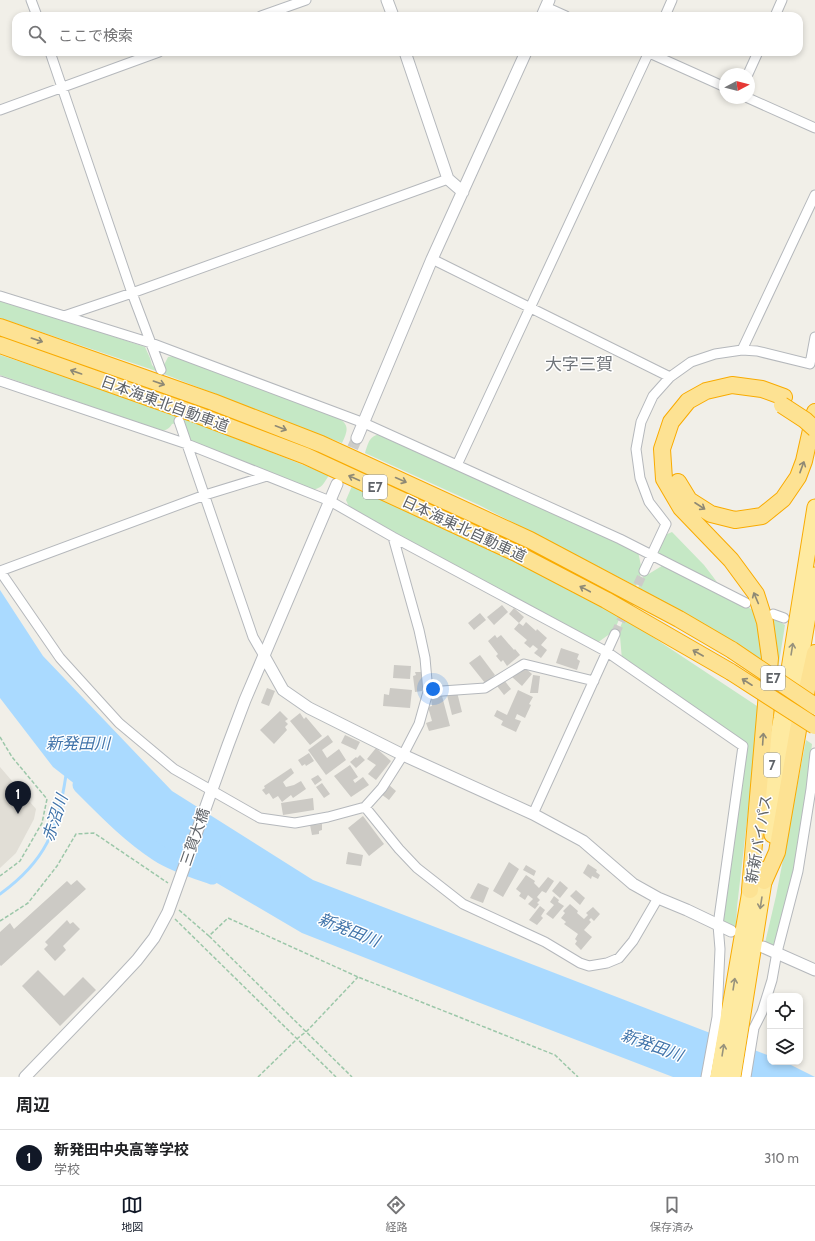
<!DOCTYPE html>
<html lang="ja">
<head>
<meta charset="utf-8">
<style>
  body { margin:0; font-family:Cabin,"Noto Sans JP",sans-serif; background:#f2f2f2; color:#202124 }
  .controls { position:absolute; right:12px; bottom:12px; display:grid; overflow:hidden; border-radius:8px; box-shadow:0 2px 6px #0003 }
  .controls button { width:36px; height:36px; display:grid; place-items:center; padding:0; border:0; border-bottom:1px solid #e0e0e0; background:#fff; color:#202124; font:20px sans-serif }
  .compass { position:absolute; left:719px; top:68px; width:36px; height:36px; border-radius:50%; background:#fff; box-shadow:0 2px 6px #0003; rotate:83deg }
  .you { position:absolute; left:433px; top:689px; width:14px; height:14px; margin:-10px; border:3px solid #fff; border-radius:50%; background:#1a73e8; box-shadow:0 0 0 6px #1a73e833 }
  .badge { display:grid; place-items:center; width:26px; height:26px; border-radius:50%; background:#111827; color:#fff; font-size:13px; font-weight:700 }
  .pin { position:absolute; translate:-50% -33px; filter:drop-shadow(0 1px 2px #0008) }
  .pin::after { content:''; position:absolute; top:21px; width:14px; height:12px; background:inherit; clip-path:polygon(0 0,100% 0,50% 100%) }
  .list { margin:0; padding:0; list-style:none }
  h2 { display:flex; justify-content:space-between; align-items:center; height:52px; margin:0; padding:0 16px; font-size:17px }
  h2 small { font-size:13px; font-weight:400; color:#757577 }
  .list li { display:grid; grid-template-columns:26px 1fr auto; gap:12px; align-items:center; box-sizing:border-box; height:56px; padding:0 16px; border-top:1px solid #e0e0e0 }
  .list b { display:block; font-size:15px; white-space:nowrap }
  .list p { margin:0; font-size:13px; white-space:nowrap; color:#757577 }
  .list em { font-size:13px; font-style:normal; color:#757577 }
  .icon { flex:none; width:22px; height:22px; fill:none; stroke:currentColor; stroke-width:2; stroke-linecap:round; stroke-linejoin:round }
  .map { position:relative; flex:none; width:815px; height:1077px; overflow:hidden }
  .search { position:absolute; background:#fff; box-shadow:0 2px 6px #0003; left:12px; right:12px; top:12px; height:44px; display:flex; align-items:center; gap:10px; box-sizing:border-box; padding:0 14px; border-radius:12px; color:#757577; font-size:15px }
  .sheet { height:108px; background:#fff }
  nav { display:flex; justify-content:space-around; align-items:center; box-sizing:border-box; height:56px; border-top:1px solid #e0e0e0; background:#fff; font-size:11px; color:#757577 }
  nav a { display:grid; justify-items:center; gap:2px }
  nav .on { color:#111827 }
  .map>svg:first-child { display:block }
  .education { fill:#e1ded6 }
  .green { fill:#c5e8c5 }
  .water { fill:#aadaff }
  .lines { fill:none; stroke-linecap:round; stroke-linejoin:round }
  .stream { stroke:#aadaff; stroke-width:3 }
  .river { stroke:#aadaff; stroke-width:17 }
  .building { fill:#cccac5 }
  .minor-tunnel { stroke:#ccccc8; stroke-width:9; stroke-dasharray:9 4.5; stroke-linecap:butt }
  .tertiary-tunnel { stroke:#ccccc8; stroke-width:11; stroke-dasharray:11 5.5; stroke-linecap:butt }
  .minor-casing { stroke:#b5b8bc; stroke-width:11 }
  .tertiary-casing { stroke:#b5b8bc; stroke-width:13 }
  .trunk-casing { stroke:#f9ab00; stroke-width:17 }
  .motorway-casing { stroke:#f9ab00; stroke-width:18 }
  .path { stroke:#9cc7a9; stroke-width:1.5; stroke-dasharray:4 2; stroke-linecap:butt }
  .minor { stroke:#fff; stroke-width:9 }
  .tertiary { stroke:#fff; stroke-width:11 }
  .trunk { stroke:#feeaa1; stroke-width:15 }
  .motorway { stroke:#fde293; stroke-width:16 }
  .motorway-bridge-casing { stroke:#f9ab00; stroke-width:18; stroke-linecap:butt }
  .motorway-bridge { stroke:#fde293; stroke-width:16 }
  .oneway { stroke:#8e8975 }
  .oneway2 { stroke:#97927c }
  .labels { text-anchor:middle; dominant-baseline:central; stroke-width:3; stroke-linejoin:round; paint-order:stroke }
  .shield { fill:#fff; stroke:#8f9295; stroke-width:1 }
  .shield-label { font-size:14px; font-weight:bold; fill:#5f6368 }
  .street-label { font-size:15px; fill:#5f6368; stroke:#fff }
  .water-label { font-size:16px; font-style:italic; fill:#4174aa; stroke:#fff }
  .quarter-label { font-size:17px; fill:#70757a; stroke:#fff }
</style>
</head>
<body>
<div class="map">
<svg width="815" height="1077" viewBox="0 0 815 1077">
  <rect width="100%" height="100%" fill="#f1efe8"/>
  <!-- education -->
  <path class="education" d="M0 767 36 809 34 819 16 853 0 868Z"/>
  <!-- green -->
  <path class="green" d="M0 299 145 347 150 358 152 365 159 372 0 318Z
    M0 355 112 392 175 415 177 423 172 424C169 430 162 432 156 431L119 416 0 375Z
    M173 356 333 415C348 423 350 427 342 443L164 374 161 366 164 365 168 357Z
    M178 416 329 475C324 483 322 489 311 490L189 440Z
    M383 433 638 551 641 566 639 571 642 572 636 586 479 505 365 453C369 441 369 436 383 433Z
    M354 485C444 526 535 565 620 617L613 634 611 633 597 643 412 545 349 507 346 500 352 486Z
    M672 532 704 565 717 582 658 555V552L665 535Z
    M665 564 755 611 764 661 638 588 645 573 647 575Z
    M769 616 785 625 778 669 775 666Z
    M624 618 760 708 737 907 736 928 722 924 746 744 622 660 620 636 617 635Z
    M806 740 812 744 800 846 777 945 772 948 765 943 776 896Z"/>
  <!-- water -->
  <path class="water" d="M0 590 43 656 172 791 313 880 770 1056V1062H785L815 1077H673L475 1001 302 933 157 848 53 767 0 698Z"/>
  <g class="lines">
    <!-- stream -->
    <path class="stream" d="M0 894C46 861 58 829 66 775"/>
    <!-- river -->
    <path class="river" d="M81 785C105 809 130 835 158 853 173 863 195 870 212 876"/>
  </g>
  <!-- building -->
  <path class="building" d="M502 605 508 612 494 625 487 617Z
    M514 608 524 617 519 623 509 614Z
    M480 613 486 620 474 630 468 623Z
    M526 622 536 631 537 629 547 638 541 645 547 650 541 658 534 653 538 649 533 645 530 648 524 643 527 640 514 629 519 623 523 626Z
    M495 635 497 638 501 635 514 650 515 649 520 655 507 666 503 660 501 662 496 656 498 654 488 641Z
    M561 648 579 654 577 659 580 661 577 670 556 663Z
    M480 655 495 675 485 683 469 663Z
    M394 665 411 666 410 679 393 678Z
    M525 668 532 674 522 686 512 677 519 669 522 671Z
    M415 672H423L425 687H422V691L415 692 413 676 416 675Z
    M533 675 540 676 538 693H530Z
    M504 680 511 689 504 695 497 686Z
    M267 688 275 691 269 706 261 703Z
    M390 688 412 690 410 708 383 706 384 694 389 695Z
    M518 690 533 697 529 704 531 705 525 718 517 714 515 719 521 721 516 732 501 725 503 721 494 716 497 710 507 715Z
    M457 692 462 712 452 715 447 695Z
    M442 696 450 726 429 731 426 723 432 721 428 707 432 706 431 699Z
    M280 711 288 719 285 721 288 724 285 727 287 730 274 744 260 730Z
    M300 713 304 719 306 717 322 736 310 745 290 721Z
    M328 735 333 742 322 750 327 758 339 749 346 760 326 775 308 750Z
    M345 735 360 742 356 750 341 743Z
    M376 748 391 761 376 780 368 774 376 765 367 759Z
    M309 753 314 761 306 766 305 764 302 766 298 760Z
    M360 755 365 760 356 768 350 762 356 757 357 758Z
    M350 765 358 777 353 780 355 783 363 777 369 785 351 797 334 776Z
    M291 768 294 773 283 782 286 787 294 785 301 781 306 789 293 798 291 795 282 802 278 796 273 799 269 793 266 795 262 790 265 788 264 786Z
    M318 775 322 780 315 785 311 779Z
    M322 783 330 794 324 798 316 787Z
    M389 785 396 791 389 800 381 794Z
    M313 798 314 810 283 815 281 803Z
    M363 816 384 844 369 856 348 828Z
    M322 824V830L319 831V834L312 835 310 825Z
    M348 852 363 855 361 866 346 864Z
    M509 862 519 869 503 897 493 891Z
    M588 864 597 870 596 872 600 875 598 879 592 876 591 879 583 873Z
    M526 865 536 871 534 876 523 870Z
    M526 875 535 881 534 883 539 888 548 877 554 881 546 893 542 891 537 897 540 900 537 903 539 904 535 909 528 904 533 899 528 895 525 900 519 896 521 893 516 889Z
    M77 880 86 889 1 966 0 965V932L10 923 14 929 67 881 71 885Z
    M560 881 568 888 560 898 552 891Z
    M478 883 489 888 483 903 470 898Z
    M576 890 585 898 580 905 570 896Z
    M554 896 559 900 558 902 564 906 553 919 546 914 554 905 550 902Z
    M570 904 578 911 577 913 584 919 588 915 586 913 593 907 600 914 594 921 591 918 589 920 591 922 584 930 592 937 581 950 575 944 577 941 575 939 578 934 564 924 566 922 561 918 565 913 563 911Z
    M540 906 545 910 541 916 543 918 537 925 529 920Z
    M67 920 70 924 73 922 80 929 63 946 66 950 55 961 44 949 48 945 45 942Z
    M38 970 64 996 83 977 96 990 60 1026 22 986Z"/>
  <g class="lines">
    <!-- minor-tunnel -->
    <path class="minor-tunnel" d="M615 634 644 571"/>
    <!-- tertiary-tunnel -->
    <path class="tertiary-tunnel" d="M346 463 357 438"/>
    <defs>
      <path id="minor" d="M31 0 37 16
        M546 7 566 16
        M261 16 306 0
        M665 16 672 0
        M775 16 782 0
        M50 52 132 293 161 370
        M647 52 725 87
        M748 74 758 52
        M748 98 815 128
        M0 110 159 52
        M432 259 670 377
        M0 296 151 343 364 423 620 539 746 603
        M64 316 132 293 448 179
        M742 350 815 195
        M0 381 187 444 330 501 393 537 607 652 743 746 718 925 720 949 717 1017 706 1077
        M179 421 253 637 264 656
        M457 465 649 52
        M0 571 60 658 119 723 174 769 260 818 295 823 328 817 365 807 382 788 403 755 419 724 428 692 425 658 419 630 393 537
        M0 571 205 495 267 476
        M644 571 666 524 649 502 640 478 636 449 641 422 653 396 670 377 691 362 715 354 742 350 757 351 810 364 815 337
        M773 614 784 618
        M428 692 485 688 524 664 594 681
        M365 807 399 849 417 868 463 904 545 942 580 963 589 966 607 963 619 958 633 941 658 898
        M533 814 615 634
        M746 1077 754 1028 762 1012 772 980 777 952 798 871 811 789 815 753"/>
      <path id="tertiary" d="M387 0 393 16
        M542 16 549 0
        M405 52 448 179 463 192
        M357 438 432 259 526 52
        M264 656 283 690 309 708 403 755 533 814 583 841 633 884 658 898 687 910 731 931
        M763 947 815 970
        M25 1077 109 990 137 960 154 938 168 912 228 745 245 700 337 484"/>
      <path id="trunk" d="M794 699 815 575
        M762 822 781 719 815 507
        M772 835 790 727
        M718 1077 752 879
        M733 1077 766 869"/>
      <path id="motorway" d="M0 327 213 402 321 444 530 540 679 619 732 650
        M0 345 198 415 306 456 516 553 606 600 731 672
        M678 482 689 500 711 514 735 520 762 516 783 499 798 477 804 461 815 412
        M764 881 777 852 798 730 815 653
        M750 890 770 658 765 622 756 594 731 560 681 508 664 479 662 449 671 422 688 401 706 391 732 385 762 389 784 397"/>
    </defs>
    <!-- minor casing -->
    <use href="#minor" class="minor-casing"/>
    <!-- tertiary casing -->
    <use href="#tertiary" class="tertiary-casing"/>
    <!-- trunk casing -->
    <use href="#trunk" class="trunk-casing"/>
    <!-- motorway casing -->
    <use href="#motorway" class="motorway-casing"/>
    <!-- path -->
    <path class="path" d="M0 737 12 757 47 799 42 823 20 861 0 876
      M179 910 209 936 228 918 358 977 555 1055 578 1077
      M175 919 336 1077
      M0 921 28 903 57 866 76 834 94 833 168 883
      M209 936 352 1077
      M258 1077 298 1038 307 1031 358 977"/>
    <!-- minor -->
    <use href="#minor" class="minor"/>
    <!-- tertiary -->
    <use href="#tertiary" class="tertiary"/>
    <!-- trunk -->
    <use href="#trunk" class="trunk"/>
    <!-- motorway -->
    <use href="#motorway" class="motorway"/>
    <defs>
      <path id="motorway-bridge" d="M782 405 805 420 815 429
        M732 650 815 706
        M731 672 815 726"/>
    </defs>
    <!-- motorway-bridge casing -->
    <use href="#motorway-bridge" class="motorway-bridge-casing"/>
    <!-- motorway-bridge -->
    <use href="#motorway-bridge" class="motorway-bridge"/>
  </g>
  <!-- one-way arrows -->
  <defs><path id="oneway-shaft" d="M-6 0H5M1.5-3L5.5 0L1.5 3" fill="none" stroke-width="1.6" stroke-linecap="round" stroke-linejoin="round"/></defs>
  <g class="oneway">
    <use href="#oneway-shaft" transform="translate(37 340) rotate(19)"/>
    <use href="#oneway-shaft" transform="translate(76 372) rotate(-161)"/>
    <use href="#oneway-shaft" transform="translate(159 383) rotate(19)"/>
    <use href="#oneway-shaft" transform="translate(281 428) rotate(21)"/>
    <use href="#oneway-shaft" transform="translate(802 467) rotate(-70)"/>
    <use href="#oneway-shaft" transform="translate(354 478) rotate(-156)"/>
    <use href="#oneway-shaft" transform="translate(401 480) rotate(24)"/>
    <use href="#oneway-shaft" transform="translate(700 506) rotate(33)"/>
    <use href="#oneway-shaft" transform="translate(585 589) rotate(-152)"/>
    <use href="#oneway-shaft" transform="translate(756 598) rotate(-113)"/>
    <use href="#oneway-shaft" transform="translate(698 653) rotate(-150)"/>
    <use href="#oneway-shaft" transform="translate(747 682) rotate(-147)"/>
    <use href="#oneway-shaft" transform="translate(763 739) rotate(-86)"/>
  </g>
  <g class="oneway2">
    <use href="#oneway-shaft" transform="translate(792 649) rotate(-81)"/>
    <use href="#oneway-shaft" transform="translate(761 903) rotate(99)"/>
    <use href="#oneway-shaft" transform="translate(734 984) rotate(-81)"/>
    <use href="#oneway-shaft" transform="translate(723 1050) rotate(-81)"/>
  </g>
  <g class="labels">
    <!-- shield labels -->
    <g class="shield">
      <rect x="363" y="475" width="24" height="24" rx="3"/>
      <rect x="761" y="666" width="24" height="24" rx="3"/>
      <rect x="764" y="753" width="16" height="24" rx="3"/>
    </g>
    <g class="shield-label">
      <text x="375" y="487">E7</text>
      <text x="773" y="678">E7</text>
      <text x="772" y="765">7</text>
    </g>
    <!-- street labels -->
    <g class="street-label">
      <text transform="translate(165 404) rotate(20)">日本海東北自動車道</text>
      <text transform="translate(464 529) rotate(25)">日本海東北自動車道</text>
      <text transform="translate(195 837) rotate(-71)">三賀大橋</text>
      <text transform="translate(759 839) rotate(-80)">新新バイパス</text>
    </g>
    <!-- water labels -->
    <g class="water-label">
      <text x="78" y="743">新発田川</text>
      <text transform="translate(55 818) rotate(-72)">赤沼川</text>
      <text transform="translate(349 930) rotate(22)">新発田川</text>
      <text transform="translate(652 1045) rotate(20)">新発田川</text>
    </g>
    <!-- quarter labels -->
    <g class="quarter-label">
      <text x="579" y="364">大字三賀</text>
    </g>
  </g>
</svg>
<div class="controls">
<button><svg class="icon" aria-label="locate" viewBox="0 0 24 24"><circle cx="12" cy="12" r="6"/><path d="M12 2v4M12 18v4M2 12h4M18 12h4"/></svg></button>
<button><svg class="icon" aria-label="layers" viewBox="0 0 24 24"><path d="M12 4l9 5-9 5-9-5zM3 14l9 5 9-5"/></svg></button>
</div>
<svg class="compass" viewBox="-18 -18 36 36"><path d="M0-13l5 13h-10z" fill="#e53935"/><path d="M0 13l5-13h-10z" fill="#757577"/></svg>
<div class="you"></div>
<div class="pin badge" style="left:18px;top:814px">1</div>
<div class="search"><svg class="icon" aria-label="search" viewBox="0 0 24 24"><circle cx="10" cy="10" r="6"/><path d="M15 15l6 6"/></svg>ここで検索</div>
</div>
<section class="sheet">
<h2>周辺<small></small></h2>
<ul class="list">
<li><span class="badge">1</span><div><b>新発田中央高等学校</b><p>学校</p></div><em>310 m</em></li>
</ul>
</section>
<nav>
<a class="on"><svg class="icon" aria-label="map" viewBox="0 0 24 24"><path d="M3 6l6-2 6 2 6-2v14l-6 2-6-2-6 2zM9 4v14M15 6v14"/></svg>地図</a>
<a><svg class="icon" aria-label="directions" viewBox="0 0 24 24"><path d="M12 3l9 9-9 9-9-9zM9 14v-3h6M13 9l2 2-2 2"/></svg>経路</a>
<a><svg class="icon" aria-label="saved" viewBox="0 0 24 24"><path d="M7 4h10v16l-5-4-5 4z"/></svg>保存済み</a>
</nav>
</body>
</html>
